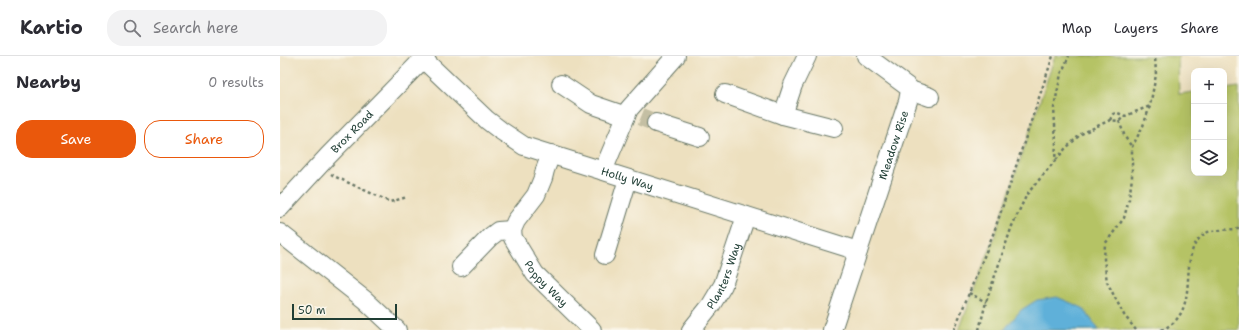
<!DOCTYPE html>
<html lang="en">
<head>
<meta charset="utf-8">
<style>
  body { margin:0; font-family:"Shantell Sans",sans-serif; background:#f2f2f3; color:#2b2b33 }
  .controls { position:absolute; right:12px; top:12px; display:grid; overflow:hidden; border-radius:8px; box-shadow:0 4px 16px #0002 }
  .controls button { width:36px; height:36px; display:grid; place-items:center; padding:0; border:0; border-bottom:1px solid #e1e1e2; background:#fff; color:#2b2b33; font:20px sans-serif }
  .scale { position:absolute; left:12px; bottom:10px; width:105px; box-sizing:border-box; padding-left:4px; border:2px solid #1f3d34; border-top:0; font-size:11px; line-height:14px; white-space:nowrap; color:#1f3d34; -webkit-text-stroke:3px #fbf7ec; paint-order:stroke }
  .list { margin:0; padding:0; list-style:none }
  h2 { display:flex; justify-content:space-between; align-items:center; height:52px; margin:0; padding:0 16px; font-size:17px }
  h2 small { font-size:13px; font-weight:400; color:#7c7c81 }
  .actions { display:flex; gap:8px; padding:12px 16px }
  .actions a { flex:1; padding:9px 0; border:1px solid #ea580c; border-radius:16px; text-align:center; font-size:14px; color:#ea580c }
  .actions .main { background:#ea580c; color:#fff }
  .icon { flex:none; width:22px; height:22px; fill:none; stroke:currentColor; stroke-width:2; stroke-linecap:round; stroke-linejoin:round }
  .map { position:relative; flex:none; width:959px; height:274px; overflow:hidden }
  header { display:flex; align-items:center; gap:24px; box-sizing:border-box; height:56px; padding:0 20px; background:#fff; border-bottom:1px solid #e1e1e2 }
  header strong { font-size:19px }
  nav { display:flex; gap:22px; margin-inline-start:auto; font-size:14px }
  .search { width:280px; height:36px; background:#f2f2f3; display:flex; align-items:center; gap:10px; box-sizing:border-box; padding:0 14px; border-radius:16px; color:#7c7c81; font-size:15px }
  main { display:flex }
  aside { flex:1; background:#fff }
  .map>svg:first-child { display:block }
  .green { fill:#b5c365; stroke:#6a804c }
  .water { fill:#5eb0d9; stroke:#3e7686 }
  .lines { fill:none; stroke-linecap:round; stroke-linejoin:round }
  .minor-tunnel { stroke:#c4bfa3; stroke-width:18; stroke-dasharray:18 9; stroke-linecap:butt }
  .minor-casing { stroke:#677665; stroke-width:20 }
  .path { stroke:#677665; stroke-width:2.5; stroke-dasharray:3 3; stroke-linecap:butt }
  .minor { stroke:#fff; stroke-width:18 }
  .labels { text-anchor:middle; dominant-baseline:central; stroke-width:3; stroke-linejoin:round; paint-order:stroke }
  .street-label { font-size:11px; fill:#1f3d34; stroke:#fbf7ec }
</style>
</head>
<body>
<header>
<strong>Kartio</strong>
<div class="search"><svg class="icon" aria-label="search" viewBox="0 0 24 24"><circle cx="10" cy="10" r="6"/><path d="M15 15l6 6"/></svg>Search here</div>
<nav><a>Map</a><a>Layers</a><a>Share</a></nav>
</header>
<main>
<aside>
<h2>Nearby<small>0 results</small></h2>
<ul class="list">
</ul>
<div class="actions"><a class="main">Save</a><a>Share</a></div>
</aside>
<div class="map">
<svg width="959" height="274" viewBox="0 0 959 274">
  <rect width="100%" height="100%" fill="#fbf7ec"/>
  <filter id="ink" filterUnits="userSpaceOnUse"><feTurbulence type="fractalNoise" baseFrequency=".025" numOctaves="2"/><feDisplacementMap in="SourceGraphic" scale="8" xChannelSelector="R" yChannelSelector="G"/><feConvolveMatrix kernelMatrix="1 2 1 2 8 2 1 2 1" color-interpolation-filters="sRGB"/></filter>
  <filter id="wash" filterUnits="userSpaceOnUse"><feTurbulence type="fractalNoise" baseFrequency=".012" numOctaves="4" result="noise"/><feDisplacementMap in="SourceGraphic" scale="16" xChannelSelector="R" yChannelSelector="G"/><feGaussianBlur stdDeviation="0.9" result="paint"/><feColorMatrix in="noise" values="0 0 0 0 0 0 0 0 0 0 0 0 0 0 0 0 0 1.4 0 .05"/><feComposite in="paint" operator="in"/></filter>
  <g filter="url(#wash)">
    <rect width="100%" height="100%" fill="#ede0bf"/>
    <!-- green -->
    <path class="green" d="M775 0H898L899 38 914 36V117H944V33L959 31V274H679L714 182Z"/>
    <!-- water -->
    <path class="water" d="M777 241 803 252 819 274H724L741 254 757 244Z"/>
  </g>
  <g filter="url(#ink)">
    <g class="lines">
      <!-- minor-tunnel -->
      <path class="minor-tunnel" d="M361 61 376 67"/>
      <defs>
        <g id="minor">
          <path id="s1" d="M143 3 207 64 220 74 244 90 578 195"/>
          <path d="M281 28 311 48 346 60"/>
          <path d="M630 34 650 41"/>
          <path d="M445 38 503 59 554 72"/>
          <path d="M503 59 513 29 527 0"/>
          <path d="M376 67 420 81"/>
          <path id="s2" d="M271 98 265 114 263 122 256 139 236 165 232 174 233 182 255 218 312 274"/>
          <path d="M323 115 349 53 396 0"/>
          <path id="s3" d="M0 152 48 100 146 0"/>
          <path d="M0 177 85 244 117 274"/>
          <path d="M325 199 348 123"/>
          <path d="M181 211 210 181 218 175 232 174"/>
          <path id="s4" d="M411 274 431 249 443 229 466 160"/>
          <path id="s5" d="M552 274 628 45 630 34 628 31 586 0"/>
        </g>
      </defs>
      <!-- minor casing -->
      <use href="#minor" class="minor-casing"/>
      <!-- path -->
      <path class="path" d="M830 64 833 58 838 57 845 60
        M839 65 845 81 852 91
        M776 104 785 93 801 78 830 64 839 65 845 60 870 50
        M51 118 56 121 110 146 127 141
        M689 237 706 246
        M674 274 714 176 773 0
        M699 274 706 246 732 170 747 138 775 105 776 86 774 52 781 18 789 0
        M856 274 844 259 827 226 824 203 825 188 844 162 849 143 852 122V91L863 70 870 50 876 19 875 0
        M881 274C927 256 891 195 928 176 934 174 952 173 959 173"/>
      <!-- minor -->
      <use href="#minor" class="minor"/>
    </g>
  </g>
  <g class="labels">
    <!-- street labels -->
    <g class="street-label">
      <text stroke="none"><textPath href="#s3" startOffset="105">Brox Road</textPath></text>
      <text stroke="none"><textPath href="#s5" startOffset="195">Meadow Rise</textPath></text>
      <text stroke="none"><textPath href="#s1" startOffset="242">Holly Way</textPath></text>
      <text stroke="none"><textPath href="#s4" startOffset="64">Planters Way</textPath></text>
      <text stroke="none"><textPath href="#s2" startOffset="151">Poppy Way</textPath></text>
    </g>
  </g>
</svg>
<div class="controls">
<button>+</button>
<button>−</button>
<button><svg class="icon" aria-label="layers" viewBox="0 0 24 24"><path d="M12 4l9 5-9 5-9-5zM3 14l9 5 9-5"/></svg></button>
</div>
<div class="scale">50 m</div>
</div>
</main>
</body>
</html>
